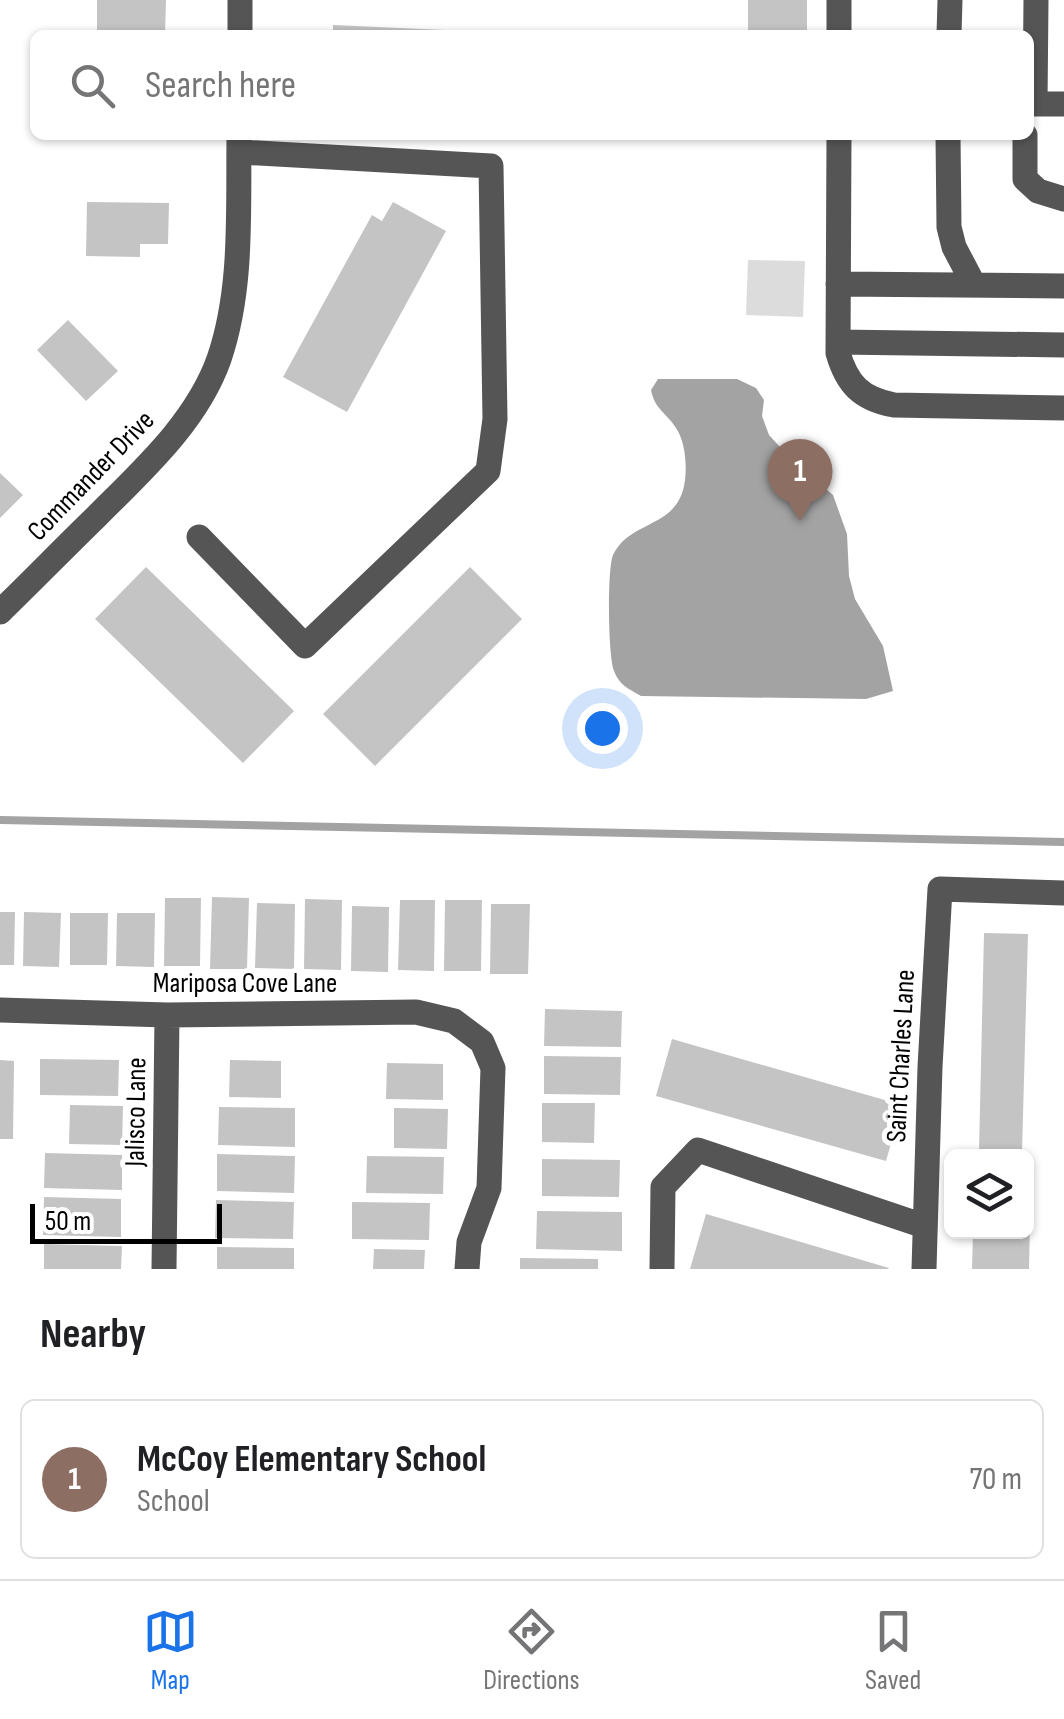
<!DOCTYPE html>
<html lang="en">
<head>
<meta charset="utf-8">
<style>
  body { margin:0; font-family:"Sofia Sans Condensed",sans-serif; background:#f2f2f2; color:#202124 }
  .controls { position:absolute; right:30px; bottom:30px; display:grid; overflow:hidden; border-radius:15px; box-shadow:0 2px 8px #0004 }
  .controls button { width:90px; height:90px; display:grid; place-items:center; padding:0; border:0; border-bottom:2px solid #e0e0e0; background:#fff; color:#202124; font:50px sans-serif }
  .scale { position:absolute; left:30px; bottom:25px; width:192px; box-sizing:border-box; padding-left:10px; border:5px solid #000; border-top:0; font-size:28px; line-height:35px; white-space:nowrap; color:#000; -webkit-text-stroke:8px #fff; paint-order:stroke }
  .you { position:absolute; left:602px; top:728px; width:35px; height:35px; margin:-25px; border:8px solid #fff; border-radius:50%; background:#1a73e8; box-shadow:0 0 0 15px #1a73e833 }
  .badge { display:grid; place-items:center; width:65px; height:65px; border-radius:50%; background:#1a73e8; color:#fff; font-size:32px; font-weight:700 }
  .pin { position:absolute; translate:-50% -82px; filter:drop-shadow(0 2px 5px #0008) }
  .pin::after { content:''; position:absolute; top:52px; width:35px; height:30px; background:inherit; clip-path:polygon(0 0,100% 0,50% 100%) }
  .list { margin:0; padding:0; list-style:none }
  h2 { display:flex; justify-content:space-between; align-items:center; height:130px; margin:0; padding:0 40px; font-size:42px }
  h2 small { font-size:32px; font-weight:400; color:#757577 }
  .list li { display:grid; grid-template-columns:65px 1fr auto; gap:30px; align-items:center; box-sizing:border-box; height:160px; margin:0 20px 20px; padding:0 20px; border:2px solid #e0e0e0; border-radius:15px }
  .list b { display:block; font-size:38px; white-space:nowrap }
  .list p { margin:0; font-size:32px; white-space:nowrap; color:#757577 }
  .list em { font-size:32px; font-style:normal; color:#757577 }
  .icon { flex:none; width:55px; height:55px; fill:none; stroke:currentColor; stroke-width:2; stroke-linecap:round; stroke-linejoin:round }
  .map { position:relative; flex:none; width:1064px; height:1269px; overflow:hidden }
  .search { position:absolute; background:#fff; box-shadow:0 2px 8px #0004; left:30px; right:30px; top:30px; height:110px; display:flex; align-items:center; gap:25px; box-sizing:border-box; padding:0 35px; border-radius:15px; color:#757577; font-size:38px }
  .sheet { height:310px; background:#fff }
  nav { display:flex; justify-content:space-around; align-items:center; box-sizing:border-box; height:140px; border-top:2px solid #e0e0e0; background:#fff; font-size:28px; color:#757577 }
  nav a { display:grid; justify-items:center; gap:5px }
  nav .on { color:#1a73e8 }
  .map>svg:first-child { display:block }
  .green { fill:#dcdcdc }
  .water { fill:#a3a3a3 }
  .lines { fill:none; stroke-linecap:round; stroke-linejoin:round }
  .stream { stroke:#a3a3a3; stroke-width:8 }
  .building { fill:#c4c4c4 }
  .minor { stroke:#555; stroke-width:25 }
  .labels { text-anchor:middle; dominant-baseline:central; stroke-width:10; stroke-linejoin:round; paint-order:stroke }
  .street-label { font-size:28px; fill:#000; stroke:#fff }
</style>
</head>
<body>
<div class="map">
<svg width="1064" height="1269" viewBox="0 0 1064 1269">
  <rect width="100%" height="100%" fill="#fff"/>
  <!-- green -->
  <path class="green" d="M748 260 805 261 803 317 746 315Z"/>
  <!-- water -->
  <path class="water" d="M658 379H737L756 388 764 400 762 416 769 435 790 458 833 495 847 534 849 576 855 599 883 646 893 691 866 699 641 696C629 689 619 685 614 671 608 656 607 570 613 555 615 551 618 546 622 542 645 520 680 522 685 480 687 464 685 441 676 428 666 412 655 410 651 390Z"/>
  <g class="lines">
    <!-- stream -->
    <path class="stream" d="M0 820 1064 842"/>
  </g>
  <!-- building -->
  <path class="building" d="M97 0H166L165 35H97Z
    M748 0H807V35H748Z
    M333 25 489 32V35H333Z
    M87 202 169 203 168 244H140V257L86 256Z
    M393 202 446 231 347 412 283 377 372 215 382 221Z
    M68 320 118 371 86 401 37 350Z
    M0 473 23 495 0 518Z
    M146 567 294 711 243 763 95 619Z
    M470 567 522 619 375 766 323 714Z
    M212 897 249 898 247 969H210Z
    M165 898H201L200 966H164Z
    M305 899 342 900 341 970 304 969Z
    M400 900H435L434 971 398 970Z
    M445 900H482L481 971H444Z
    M257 903 295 904 294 969 255 968Z
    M491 904H530L528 974H490Z
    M352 906 389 907 388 972 351 971Z
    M0 912H15L14 965H0Z
    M24 912 61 913 59 967 23 966Z
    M70 913H108L107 965H70Z
    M117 913H155L154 967 116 966Z
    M984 933 1028 934 1022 1152 979 1151Z
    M545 1009 622 1011 621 1047 544 1046Z
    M672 1039 902 1105 886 1161 656 1096Z
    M544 1056 621 1057 620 1095 544 1094Z
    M40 1059 119 1060 118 1096 40 1095Z
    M0 1060 14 1061 13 1139H0Z
    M230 1060 281 1061V1098L229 1097Z
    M387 1063 443 1064V1100L386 1099Z
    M542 1103H595L594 1143 542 1142Z
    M70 1105 123 1106 122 1145 69 1144Z
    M219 1107 295 1108V1147L218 1145Z
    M394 1108 448 1109 447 1149 394 1148Z
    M45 1153 122 1155V1190L44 1188Z
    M217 1154 295 1156 294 1193 217 1191Z
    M367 1156 444 1157 443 1194 366 1193Z
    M542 1159 620 1160 619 1197 542 1196Z
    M1026 1180H1031L1029 1269H972L973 1232H1026Z
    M44 1197 121 1199V1237L43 1235Z
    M216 1200 294 1202 293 1239 215 1238Z
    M352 1202 430 1203 429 1240 352 1239Z
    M537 1211 622 1212V1251L536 1249Z
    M706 1214 889 1268 888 1269H690Z
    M44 1244 122 1246 121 1269H44Z
    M217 1247 294 1248V1269H217Z
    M374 1249 425 1250 424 1269H373Z
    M520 1258 598 1259V1269H520Z"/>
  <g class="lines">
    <!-- minor -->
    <path class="minor" d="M1036 0 1035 104H1064
      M240 35V0
      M839 35V0
      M949 35 950 0
      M839 135 838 353C847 384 861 399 894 405L1064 408
      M948 135 949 227 954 247 974 285
      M1025 135V179L1038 191 1064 199
      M838 284 1064 286
      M838 342 1064 345
      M199 537 305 646 488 471 495 419 491 166 239 152
      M0 612C33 580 65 547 98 515 144 469 197 421 219 359 243 289 238 211 239 138
      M0 1010 167 1015 416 1012 454 1021 482 1042 493 1068 489 1188 469 1242 467 1269
      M164 1269 167 1015
      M662 1269 663 1187 698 1150 924 1226
      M924 1269 930 1067 940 889 1064 893"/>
  </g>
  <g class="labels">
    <!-- street labels -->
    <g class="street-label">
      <text transform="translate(91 476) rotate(-46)">Commander Drive</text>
      <text x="245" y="983">Mariposa Cove Lane</text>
      <text transform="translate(901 1056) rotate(-87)">Saint Charles Lane</text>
      <text transform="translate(136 1112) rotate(-89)">Jalisco Lane</text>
    </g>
  </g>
</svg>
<div class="controls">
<button><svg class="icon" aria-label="layers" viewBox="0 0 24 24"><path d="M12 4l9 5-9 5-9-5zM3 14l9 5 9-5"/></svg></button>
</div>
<div class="scale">50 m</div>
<div class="you"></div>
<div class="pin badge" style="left:800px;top:521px;background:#8d6e63">1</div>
<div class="search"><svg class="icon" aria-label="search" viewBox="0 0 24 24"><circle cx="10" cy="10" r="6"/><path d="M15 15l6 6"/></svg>Search here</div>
</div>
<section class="sheet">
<h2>Nearby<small></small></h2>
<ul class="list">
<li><span class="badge" style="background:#8d6e63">1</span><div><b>McCoy Elementary School</b><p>School</p></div><em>70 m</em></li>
</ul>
</section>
<nav>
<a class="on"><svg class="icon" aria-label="map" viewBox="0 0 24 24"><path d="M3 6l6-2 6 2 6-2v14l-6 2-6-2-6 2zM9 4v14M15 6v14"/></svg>Map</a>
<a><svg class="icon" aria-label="directions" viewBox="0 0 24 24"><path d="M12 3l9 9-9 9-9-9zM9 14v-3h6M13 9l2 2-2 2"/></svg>Directions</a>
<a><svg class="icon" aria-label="saved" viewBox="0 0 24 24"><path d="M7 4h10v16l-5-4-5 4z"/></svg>Saved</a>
</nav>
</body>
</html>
